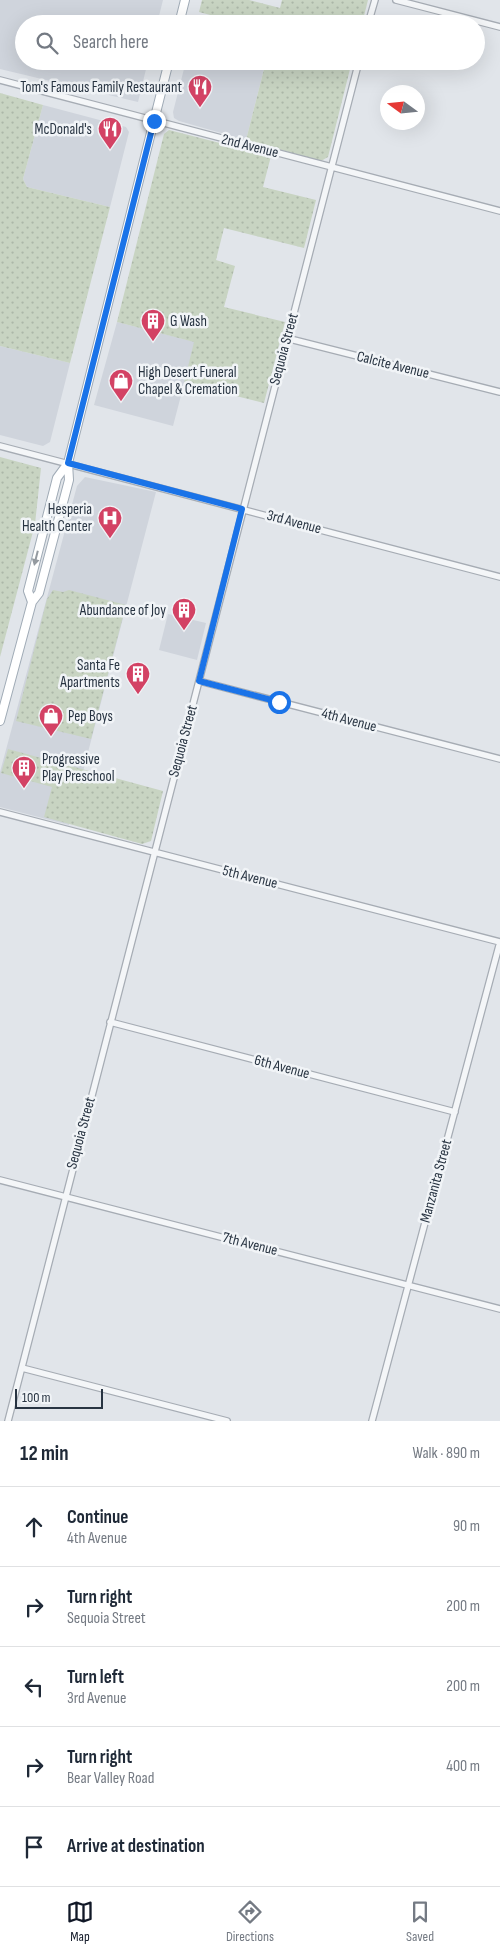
<!DOCTYPE html>
<html lang="en">
<head>
<meta charset="utf-8">
<style>
  body { margin:0; font-family:"Sofia Sans Condensed",sans-serif; background:#f2f2f3; color:#1f2937 }
  .compass { position:absolute; left:380px; top:85px; width:45px; height:45px; border-radius:50%; background:#fff; box-shadow:0 5px 20px #0002; rotate:285deg }
  .scale { position:absolute; left:15px; bottom:12px; width:88px; box-sizing:border-box; padding-left:5px; border:2px solid #283442; border-top:0; font-size:14px; line-height:18px; white-space:nowrap; color:#283442; -webkit-text-stroke:4px #f1f4f7; paint-order:stroke }
  .stop { position:absolute; width:15px; height:15px; margin:-11px; border:4px solid #1a73e8; border-radius:50%; background:#fff }
  .stop.end { background:#1a73e8; border-color:#fff; box-shadow:0 1px 5px #0008 }
  .list { margin:0; padding:0; list-style:none }
  h2 { display:flex; justify-content:space-between; align-items:center; height:65px; margin:0; padding:0 20px; font-size:21px }
  h2 small { font-size:16px; font-weight:400; color:#747a83 }
  .list li { display:grid; grid-template-columns:32px 1fr auto; gap:15px; align-items:center; box-sizing:border-box; height:80px; padding:0 20px; border-top:1px solid #e0e1e3 }
  .list b { display:block; font-size:19px; white-space:nowrap }
  .list p { margin:0; font-size:16px; white-space:nowrap; color:#747a83 }
  .list em { font-size:16px; font-style:normal; color:#747a83 }
  .icon { flex:none; width:28px; height:28px; fill:none; stroke:currentColor; stroke-width:2; stroke-linecap:round; stroke-linejoin:round }
  .map { position:relative; flex:none; width:500px; height:1421px; overflow:hidden }
  .search { position:absolute; background:#fff; box-shadow:0 5px 20px #0002; left:15px; right:15px; top:15px; height:55px; display:flex; align-items:center; gap:12px; box-sizing:border-box; padding:0 18px; border-radius:28px; color:#747a83; font-size:19px }
  .sheet { height:465px; background:#fff }
  nav { display:flex; justify-content:space-around; align-items:center; box-sizing:border-box; height:70px; border-top:1px solid #e0e1e3; background:#fff; font-size:14px; color:#747a83 }
  nav a { display:grid; justify-items:center; gap:2px }
  nav .on { color:#111827 }
  .map>svg:first-child { display:block }
  .built { fill:#cfd4dc }
  .green { fill:url(#green-dots) }
  .lines { fill:none; stroke-linecap:round; stroke-linejoin:round }
  .minor-casing { stroke:#a6acb4; stroke-width:8 }
  .major-casing { stroke:#a0abb6; stroke-width:10 }
  .minor { stroke:#f4f6f8; stroke-width:5.5 }
  .major { stroke:#fff; stroke-width:8 }
  .oneway { fill:#949aa0 }
  .route { stroke:#1a73e8; stroke-width:6 }
  .labels { text-anchor:middle; dominant-baseline:central; stroke-width:5; stroke-linejoin:round; paint-order:stroke }
  .poi-label { font-size:15px; fill:#283442; stroke:#f1f4f7; text-anchor:end }
  .street-label { font-size:15px; fill:#283442; stroke:#f1f4f7 }
</style>
</head>
<body>
<div class="map">
<svg width="500" height="1421" viewBox="0 0 500 1421">
  <defs>
    <pattern id="green-dots" width="8" height="8" patternUnits="userSpaceOnUse" patternTransform="scale(1.25)"><rect width="8" height="8" fill="#c8d4c2"/><path d="M2 2h.1M6 6h.1" fill="none" stroke="#acb7a8" stroke-width="1.8" stroke-linecap="round"/></pattern>
  </defs>
  <rect width="100%" height="100%" fill="#e1e5ea"/>
  <!-- built -->
  <path class="built" d="M0 0H163L157 24H24V61H148L138 102 0 69Z
    M186 61H266L246 140 179 121 174 118 173 112Z
    M43 105 126 127 129 132 110 207 27 187 23 179Z
    M117 322 195 342 173 426 94 405Z
    M0 346 70 363 50 442 43 446 0 435Z
    M85 477 156 492 69 825 0 807V772L77 486Z
    M168 614 206 623 197 660 159 650Z"/>
  <!-- green -->
  <path class="green" d="M202 0H249L280 8 282 0H368L362 24H244L199 12Z
    M266 61H352L328 157 321 161 246 140Z
    M0 93 43 105 23 179 27 187 110 207 70 363 0 346Z
    M169 130 271 156 263 187 316 200 304 248 224 228 216 260 235 266 224 307 285 322 264 403 184 383 194 342 117 322 164 134Z
    M0 457 41 468 35 524 0 657Z
    M53 590 63 592 69 590 126 605 91 739 16 721 47 599Z
    M8 749 163 791 151 841 142 844 44 817 52 787 1 773Z"/>
  <g class="lines">
    <defs>
      <path id="minor" d="M396 0 500 27
        M368 24 375 0
        M0 80 500 211
        M286 338 500 392
        M0 446 500 577
        M199 681 500 759
        M0 812 500 942
        M110 1022 455 1112
        M0 1180 500 1309
        M22 1368 227 1421
        M8 1421 359 61
        M372 1421 500 942"/>
      <path id="major" d="M179 24 185 0
        M32 602 28 591 57 478 68 463
        M0 721 32 602 39 593 69 480 68 463 169 61"/>
    </defs>
    <!-- minor casing -->
    <use href="#minor" class="minor-casing"/>
    <!-- major casing -->
    <use href="#major" class="major-casing"/>
    <!-- minor -->
    <use href="#minor" class="minor"/>
    <!-- major -->
    <use href="#major" class="major"/>
  </g>
  <!-- one-way arrows -->
  <defs><path id="oneway-solid" d="M-6-.8H1V-3.2L6.5 0L1 3.2V.8H-6Z" transform="scale(1.25)"/></defs>
  <use class="oneway" href="#oneway-solid" transform="translate(36 558) rotate(104)"/>
  <g class="lines">
    <!-- route -->
    <path class="route" d="M154 121 68 463 242 509 199 681 279 702"/>
  </g>
  <!-- icons -->
  <defs>
    <symbol id="restaurant-pin" viewBox="-11 -11 22 30"><path d="M0 17L-7.5 6A9.5 9.5 0 1 1 7.5 6Z" fill="#d34264" stroke="#f1f4f7"/><path d="M-5-6h1v4h1v-4h1v4h1v-4h1v5L-1.5 .5V6h-2V.5L-5-1ZM5-6V6H3V1.5H1.5Q1.5-4 5-6Z" fill="#fff"/></symbol>
    <symbol id="building-pin" viewBox="-11 -11 22 30"><path d="M0 17L-7.5 6A9.5 9.5 0 1 1 7.5 6Z" fill="#d34264" stroke="#f1f4f7"/><path d="M-4-6H4V6H1V3H-1V6H-4ZM-2.5-4.3h1.7v1.8h-1.7ZM.8-4.3h1.7v1.8H.8ZM-2.5-1h1.7V.8h-1.7ZM.8-1h1.7V.8H.8Z" fill="#fff"/></symbol>
    <symbol id="shop-pin" viewBox="-11 -11 22 30"><path d="M0 17L-7.5 6A9.5 9.5 0 1 1 7.5 6Z" fill="#d34264" stroke="#f1f4f7"/><path d="M-5-2.5h2.3a2.7 3.5 0 0 1 5.4 0H5L5.5 6h-11ZM-1.5-2.5h3a1.5 2.3 0 0 0-3 0Z" fill="#fff"/></symbol>
    <symbol id="hospital-pin" viewBox="-11 -11 22 30"><path d="M0 17L-7.5 6A9.5 9.5 0 1 1 7.5 6Z" fill="#d34264" stroke="#f1f4f7"/><path d="M-5-5h3v3.5h4V-5h3V5h-3V1.5h-4V5h-3Z" fill="#fff"/></symbol>
  </defs>
  <g fill-rule="evenodd">
    <use href="#restaurant-pin" x="186" y="73" width="28" height="38"/>
    <use href="#restaurant-pin" x="96" y="115" width="28" height="38"/>
    <use href="#building-pin" x="139" y="307" width="28" height="38"/>
    <use href="#shop-pin" x="107" y="367" width="28" height="38"/>
    <use href="#hospital-pin" x="96" y="504" width="28" height="38"/>
    <use href="#building-pin" x="170" y="596" width="28" height="38"/>
    <use href="#building-pin" x="124" y="660" width="28" height="38"/>
    <use href="#shop-pin" x="37" y="702" width="28" height="38"/>
    <use href="#building-pin" x="10" y="754" width="28" height="38"/>
  </g>
  <g class="labels">
    <!-- poi labels -->
    <g class="poi-label">
      <text x="182" y="87">Tom's Famous Family Restaurant</text>
      <text x="92" y="129">McDonald's</text>
      <text x="170" y="321" text-anchor="start">G Wash</text>
      <text x="138" y="372" text-anchor="start">High Desert Funeral<tspan x="138" dy="17">Chapel &amp; Cremation</tspan></text>
      <text x="92" y="509">Hesperia<tspan x="92" dy="17">Health Center</tspan></text>
      <text x="166" y="610">Abundance of Joy</text>
      <text x="120" y="665">Santa Fe<tspan x="120" dy="17">Apartments</tspan></text>
      <text x="68" y="716" text-anchor="start">Pep Boys</text>
      <text x="42" y="759" text-anchor="start">Progressive<tspan x="42" dy="17">Play Preschool</tspan></text>
    </g>
    <!-- street labels -->
    <g class="street-label">
      <text transform="translate(250 146) rotate(14)">2nd Avenue</text>
      <text transform="translate(284 349) rotate(-75)">Sequoia Street</text>
      <text transform="translate(393 365) rotate(14)">Calcite Avenue</text>
      <text transform="translate(294 522) rotate(15)">3rd Avenue</text>
      <text transform="translate(349 720) rotate(15)">4th Avenue</text>
      <text transform="translate(183 741) rotate(-75)">Sequoia Street</text>
      <text transform="translate(250 877) rotate(14)">5th Avenue</text>
      <text transform="translate(282 1067) rotate(15)">6th Avenue</text>
      <text transform="translate(81 1133) rotate(-75)">Sequoia Street</text>
      <text transform="translate(436 1181) rotate(-75)">Manzanita Street</text>
      <text transform="translate(250 1244) rotate(14)">7th Avenue</text>
    </g>
  </g>
</svg>
<svg class="compass" viewBox="-18 -18 36 36"><path d="M0-13l5 13h-10z" fill="#e53935"/><path d="M0 13l5-13h-10z" fill="#747a83"/></svg>
<div class="scale">100 m</div>
<div class="stop" style="left:279px;top:702px"></div>
<div class="stop end" style="left:154px;top:121px"></div>
<div class="search"><svg class="icon" aria-label="search" viewBox="0 0 24 24"><circle cx="10" cy="10" r="6"/><path d="M15 15l6 6"/></svg>Search here</div>
</div>
<section class="sheet">
<h2>12 min<small>Walk · 890 m</small></h2>
<ul class="list">
<li><svg class="icon" aria-label="ahead" viewBox="0 0 24 24"><path d="M12 20V5M6 11l6-6 6 6"/></svg><div><b>Continue</b><p>4th Avenue</p></div><em>90 m</em></li>
<li><svg class="icon" aria-label="right" viewBox="0 0 24 24"><path d="M7 20v-9h11M14 6l5 5-5 5"/></svg><div><b>Turn right</b><p>Sequoia Street</p></div><em>200 m</em></li>
<li><svg class="icon" aria-label="left" viewBox="0 0 24 24"><path d="M17 20v-9H6M10 6l-5 5 5 5"/></svg><div><b>Turn left</b><p>3rd Avenue</p></div><em>200 m</em></li>
<li><svg class="icon" aria-label="right" viewBox="0 0 24 24"><path d="M7 20v-9h11M14 6l5 5-5 5"/></svg><div><b>Turn right</b><p>Bear Valley Road</p></div><em>400 m</em></li>
<li><svg class="icon" aria-label="arrive" viewBox="0 0 24 24"><path d="M6 21V4h12l-3 4 3 4H6"/></svg><div><b>Arrive at destination</b></div></li>
</ul>
</section>
<nav>
<a class="on"><svg class="icon" aria-label="map" viewBox="0 0 24 24"><path d="M3 6l6-2 6 2 6-2v14l-6 2-6-2-6 2zM9 4v14M15 6v14"/></svg>Map</a>
<a><svg class="icon" aria-label="directions" viewBox="0 0 24 24"><path d="M12 3l9 9-9 9-9-9zM9 14v-3h6M13 9l2 2-2 2"/></svg>Directions</a>
<a><svg class="icon" aria-label="saved" viewBox="0 0 24 24"><path d="M7 4h10v16l-5-4-5 4z"/></svg>Saved</a>
</nav>
</body>
</html>
